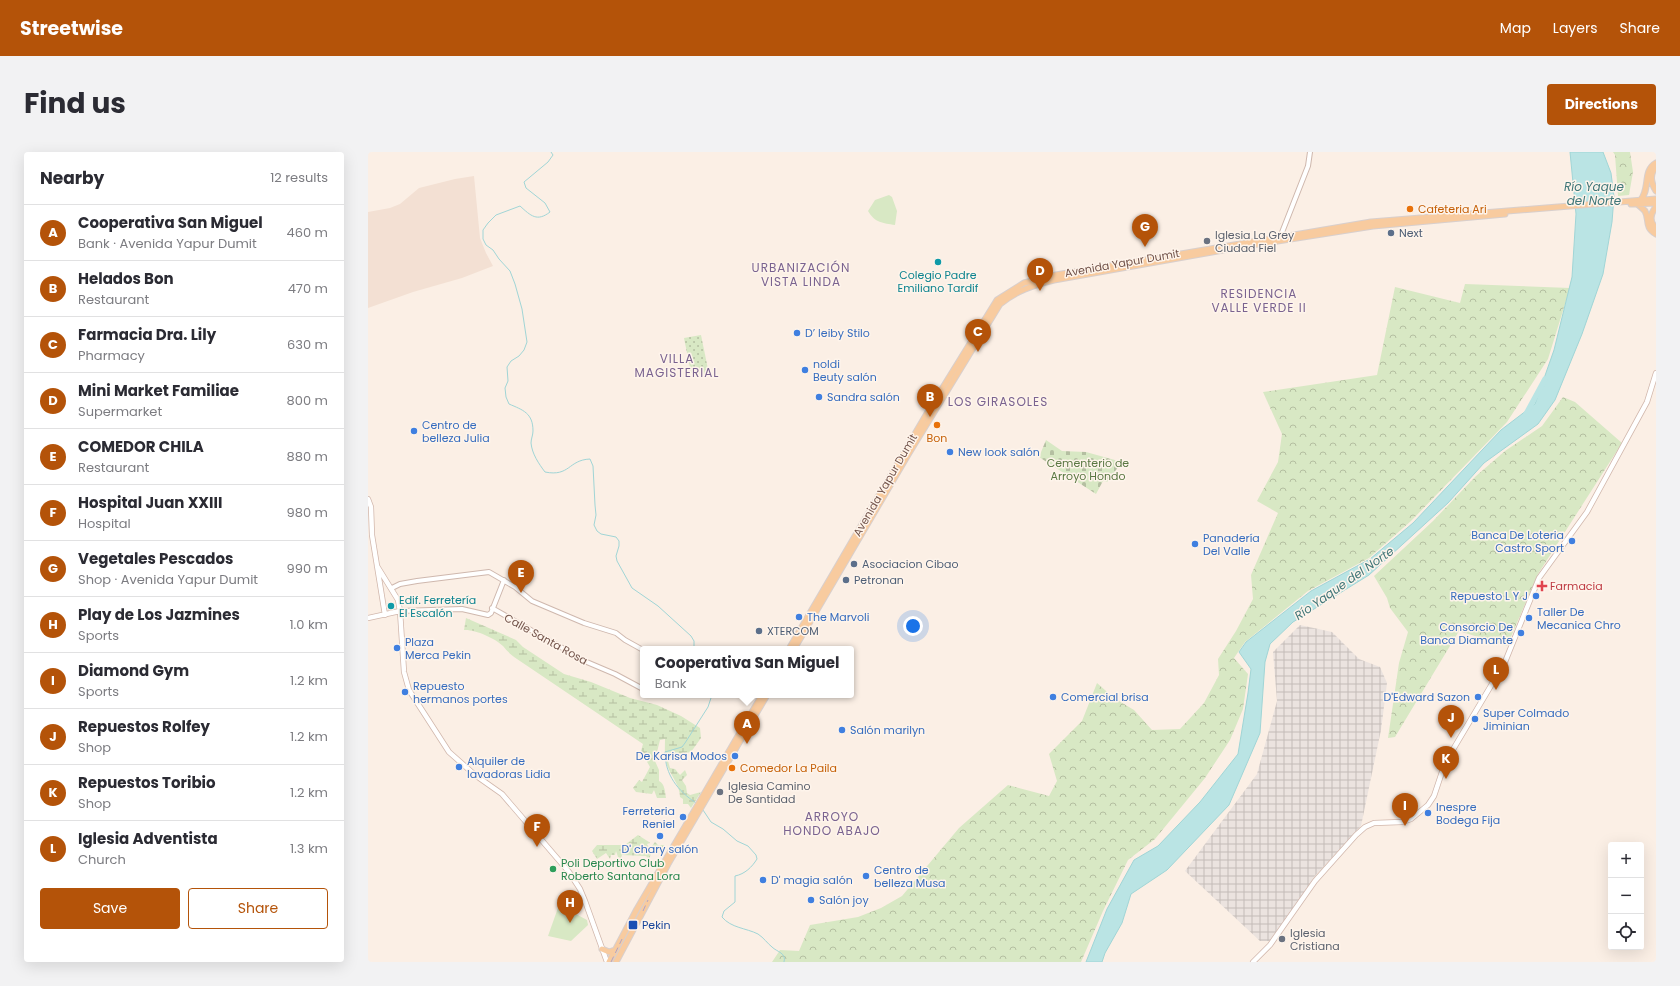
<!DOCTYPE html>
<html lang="en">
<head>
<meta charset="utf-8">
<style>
  body { margin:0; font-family:Poppins,sans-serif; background:#f2f2f3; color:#2b2b33 }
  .controls { position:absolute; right:12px; bottom:12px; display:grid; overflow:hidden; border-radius:4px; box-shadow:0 4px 16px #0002 }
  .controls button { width:36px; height:36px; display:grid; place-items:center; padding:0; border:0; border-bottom:1px solid #e1e1e2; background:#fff; color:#2b2b33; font:20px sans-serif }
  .you { position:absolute; left:545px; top:474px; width:14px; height:14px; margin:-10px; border:3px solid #fff; border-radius:50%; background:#1a73e8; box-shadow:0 0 0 6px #1a73e833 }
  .badge { display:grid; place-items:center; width:26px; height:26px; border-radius:50%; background:#b45309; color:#fff; font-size:13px; font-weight:700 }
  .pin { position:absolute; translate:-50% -33px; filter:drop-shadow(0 1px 2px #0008) }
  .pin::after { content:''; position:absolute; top:21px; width:14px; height:12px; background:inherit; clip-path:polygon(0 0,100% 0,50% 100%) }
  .popup { position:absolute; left:272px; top:494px; width:214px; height:52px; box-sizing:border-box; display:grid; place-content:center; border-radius:4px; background:#fff; filter:drop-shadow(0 1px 3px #0005); font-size:13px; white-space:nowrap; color:#7c7c81 }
  .popup b { font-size:15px; color:#2b2b33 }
  .popup::after { content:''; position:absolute; left:50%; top:100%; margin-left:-8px; border:8px solid transparent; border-top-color:#fff }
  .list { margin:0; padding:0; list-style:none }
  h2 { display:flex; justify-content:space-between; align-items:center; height:52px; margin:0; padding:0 16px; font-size:17px }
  h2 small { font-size:13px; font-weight:400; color:#7c7c81 }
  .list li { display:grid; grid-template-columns:26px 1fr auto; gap:12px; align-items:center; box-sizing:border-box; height:56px; padding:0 16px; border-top:1px solid #e1e1e2 }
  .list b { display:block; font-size:15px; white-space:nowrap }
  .list p { margin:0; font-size:13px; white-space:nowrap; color:#7c7c81 }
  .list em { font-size:13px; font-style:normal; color:#7c7c81 }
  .actions { display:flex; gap:8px; padding:12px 16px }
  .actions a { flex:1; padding:9px 0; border:1px solid #b45309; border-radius:4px; text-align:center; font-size:14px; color:#b45309 }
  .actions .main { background:#b45309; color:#fff }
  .icon { flex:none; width:22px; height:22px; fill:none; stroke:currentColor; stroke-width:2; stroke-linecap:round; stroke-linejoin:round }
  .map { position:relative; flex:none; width:1288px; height:810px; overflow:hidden; border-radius:4px }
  header { display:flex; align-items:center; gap:24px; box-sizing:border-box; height:56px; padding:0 20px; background:#b45309; color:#fff }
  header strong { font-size:19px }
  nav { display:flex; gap:22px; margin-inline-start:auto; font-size:14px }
  .intro { display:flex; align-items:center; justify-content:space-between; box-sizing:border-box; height:96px; padding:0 24px }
  h1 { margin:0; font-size:28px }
  .button { padding:10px 18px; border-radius:4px; background:#b45309; color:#fff; font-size:14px; font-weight:700 }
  main { display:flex; gap:24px; padding:0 24px }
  aside { flex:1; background:#fff; border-radius:4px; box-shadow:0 4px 16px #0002 }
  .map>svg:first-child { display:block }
  .residential { fill:#f3e0d3 }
  .industrial { fill:url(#industrial-grid) }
  .grass { fill:url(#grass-dots) }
  .forest { fill:url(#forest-crowns) }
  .wetland { fill:url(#wetland-marsh) }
  .cemetery { fill:url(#cemetery-stones) }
  .garden { fill:#d8e8c4 }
  .water { fill:#bae4e4; stroke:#a0d5d6 }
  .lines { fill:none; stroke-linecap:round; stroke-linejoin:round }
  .stream { stroke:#a0d5d6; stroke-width:1 }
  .river { stroke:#bae4e4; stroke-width:5.5 }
  .tertiary-casing { stroke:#cfb8ae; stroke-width:6 }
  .secondary-casing { stroke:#d1b7ac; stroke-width:6 }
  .primary-casing { stroke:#d8cfcd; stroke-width:7 }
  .tertiary { stroke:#fff; stroke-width:4 }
  .secondary { stroke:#fff; stroke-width:4.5 }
  .primary { stroke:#f8cb9f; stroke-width:5 }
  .rail { stroke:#b1a4c5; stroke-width:1; stroke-dasharray:6 4; stroke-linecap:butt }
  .food-dot { fill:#e8710a; stroke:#fef4eb; stroke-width:1.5 }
  .service-dot { fill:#5c6f8a; stroke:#fef4eb; stroke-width:1.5 }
  .worship-dot { fill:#6b7280; stroke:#fef4eb; stroke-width:1.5 }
  .culture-dot { fill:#0f9aa8; stroke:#fef4eb; stroke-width:1.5 }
  .shop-dot { fill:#3f7fe0; stroke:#fef4eb; stroke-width:1.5 }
  .health-dot { fill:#e0444e; stroke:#fef4eb; stroke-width:1.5 }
  .leisure-dot { fill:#2e9e5b; stroke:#fef4eb; stroke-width:1.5 }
  .transit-dot { fill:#1a4fb4; stroke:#fef4eb; stroke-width:1.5 }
  .labels { text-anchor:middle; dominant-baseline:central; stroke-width:3; stroke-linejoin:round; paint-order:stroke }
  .food-label { font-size:11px; fill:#c56008; stroke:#fef4eb; text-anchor:start }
  .service-label { font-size:11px; fill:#4e5e75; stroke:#fef4eb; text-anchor:start }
  .worship-label { font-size:11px; fill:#5b616d; stroke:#fef4eb; text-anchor:start }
  .street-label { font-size:11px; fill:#73544b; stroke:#fef4eb }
  .culture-label { font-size:11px; fill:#0d838f; stroke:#fef4eb }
  .shop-label { font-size:11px; fill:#366cbe; stroke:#fef4eb; text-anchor:start }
  .park-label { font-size:11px; fill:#5a7843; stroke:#fef4eb }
  .health-label { font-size:11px; fill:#be3a42; stroke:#fef4eb; text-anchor:start }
  .leisure-label { font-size:11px; fill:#27864d; stroke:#fef4eb; text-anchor:start }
  .transit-label { font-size:11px; fill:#164399; stroke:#fef4eb; text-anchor:start }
  .water-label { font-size:12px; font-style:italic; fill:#3f7678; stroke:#fef4eb }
  .neighbourhood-label { font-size:12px; letter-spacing:1px; fill:#7a6390; stroke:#fef4eb }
</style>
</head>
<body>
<header>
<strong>Streetwise</strong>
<nav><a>Map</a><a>Layers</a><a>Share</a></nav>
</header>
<div class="intro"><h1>Find us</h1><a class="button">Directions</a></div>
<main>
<aside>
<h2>Nearby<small>12 results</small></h2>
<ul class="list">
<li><span class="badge">A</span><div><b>Cooperativa San Miguel</b><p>Bank · Avenida Yapur Dumit</p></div><em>460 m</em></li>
<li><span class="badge">B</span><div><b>Helados Bon</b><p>Restaurant</p></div><em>470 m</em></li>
<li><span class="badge">C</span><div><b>Farmacia Dra. Lily</b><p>Pharmacy</p></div><em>630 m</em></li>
<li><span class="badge">D</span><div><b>Mini Market Familiae</b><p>Supermarket</p></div><em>800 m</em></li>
<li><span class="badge">E</span><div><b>COMEDOR CHILA</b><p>Restaurant</p></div><em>880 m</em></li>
<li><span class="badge">F</span><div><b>Hospital Juan XXIII</b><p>Hospital</p></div><em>980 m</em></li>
<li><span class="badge">G</span><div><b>Vegetales Pescados</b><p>Shop · Avenida Yapur Dumit</p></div><em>990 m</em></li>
<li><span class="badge">H</span><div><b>Play de Los Jazmines</b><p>Sports</p></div><em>1.0 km</em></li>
<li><span class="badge">I</span><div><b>Diamond Gym</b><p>Sports</p></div><em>1.2 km</em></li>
<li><span class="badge">J</span><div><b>Repuestos Rolfey</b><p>Shop</p></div><em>1.2 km</em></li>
<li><span class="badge">K</span><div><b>Repuestos Toribio</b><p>Shop</p></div><em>1.2 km</em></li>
<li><span class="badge">L</span><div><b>Iglesia Adventista</b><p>Church</p></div><em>1.3 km</em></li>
</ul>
<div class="actions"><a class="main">Save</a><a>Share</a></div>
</aside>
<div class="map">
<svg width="1288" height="810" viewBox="0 0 1288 810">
  <defs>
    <pattern id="industrial-grid" width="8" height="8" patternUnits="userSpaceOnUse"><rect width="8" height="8" fill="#ebe3df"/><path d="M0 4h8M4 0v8" fill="none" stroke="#c3bbb7"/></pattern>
    <pattern id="grass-dots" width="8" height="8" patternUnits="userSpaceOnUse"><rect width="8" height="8" fill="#d8e8c4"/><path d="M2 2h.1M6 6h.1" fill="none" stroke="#b4bfa1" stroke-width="1.8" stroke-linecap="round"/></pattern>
    <pattern id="forest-crowns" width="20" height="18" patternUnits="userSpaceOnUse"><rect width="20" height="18" fill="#d8e8c4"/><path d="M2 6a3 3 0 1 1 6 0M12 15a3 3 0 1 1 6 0" fill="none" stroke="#b4bfa1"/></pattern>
    <pattern id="wetland-marsh" width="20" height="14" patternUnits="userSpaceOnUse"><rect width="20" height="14" fill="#d8e8c4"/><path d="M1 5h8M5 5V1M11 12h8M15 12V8" fill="none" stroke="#b4bfa1"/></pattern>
    <pattern id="cemetery-stones" width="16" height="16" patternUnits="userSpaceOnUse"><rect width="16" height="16" fill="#d8e8c4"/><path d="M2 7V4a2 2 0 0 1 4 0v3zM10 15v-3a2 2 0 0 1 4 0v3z" fill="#b4bfa1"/></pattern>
  </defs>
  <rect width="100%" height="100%" fill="#fbefe5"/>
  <!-- residential -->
  <path class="residential" d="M106 24 112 86 118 101 125 114 94 126 45 140 0 156V60L22 56 32 52 51 36 87 27Z"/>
  <!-- industrial -->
  <path class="industrial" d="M932 473 964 480 991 507 1012 515 1019 531 1013 578 993 674 947 724 904 789H892L817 719 889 622 909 549 905 500Z"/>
  <!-- grass -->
  <path class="grass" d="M333 183 341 222 323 221 316 186Z"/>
  <!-- forest -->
  <path class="forest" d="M1245 0H1262L1265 20 1261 43 1250 44 1247 3Z
    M1097 132 1202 136 1180 207 1139 270 1043 369 1001 406 940 439 877 490 866 506 880 522 875 557 862 588 837 626 787 687 760 708 735 759 713 810H404L412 798 431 799 442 773 490 765 513 756 534 744 591 676 640 633 681 644 689 629 681 602 714 569 729 531 746 546 766 558 784 578 812 577 836 551 851 523 850 507 868 479 885 447 883 423 910 361 889 349 910 310 914 282 895 240 1009 223 1027 135 1092 151Z
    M1195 245 1207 250 1254 291 1170 422 1139 494 1091 479 1027 585 1020 586 1031 511 1040 480 1022 456 1019 446 1006 424 1065 369 1108 324 1137 299 1174 274Z"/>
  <!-- wetland -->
  <path class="wetland" d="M98 466 148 488 155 495 196 522 223 530 262 546 289 553 313 564 332 576 333 586 323 600 304 604 300 609 302 616 307 617 312 623 317 618 319 623 314 628 318 634 319 641 322 643 333 640 323 656 320 652H315V647L312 645C312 633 303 624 299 613 296 605 297 596 297 587L292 588 289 600H287V609L291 618V629C297 632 297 640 298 646H289L286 638 284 642 268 640 265 636 271 628 274 630 282 615 273 599 275 592 149 507C143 503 139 499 135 494 127 486 106 477 96 478Z
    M270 683 281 690 282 691 279 692 280 694H284L287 690 290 693H296L297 695 289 697 282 696 279 697 280 701 283 702 281 707 278 704 254 703 253 706 250 705 248 699 247 703H243L242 707 238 701 229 707 224 699 229 693H252L258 692Z"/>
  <!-- cemetery -->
  <path class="cemetery" d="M678 288 694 299 718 300 754 310 739 330 735 329 728 342 671 305Z"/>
  <!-- garden -->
  <path class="garden" d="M521 43 524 45 529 59 527 73C515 71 507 71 500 59L507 48Z
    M191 753 219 768 220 773 203 789 180 784Z"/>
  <!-- water -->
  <path class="water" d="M1202 0H1235L1243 21 1246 45 1244 70 1235 122 1214 182 1187 248 1170 272 1116 311 1080 351 1001 423 925 470 902 492 897 510 892 581 861 653 799 718 763 742 754 771 737 801 734 810H718L739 757 766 708 790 694 832 650 870 602 880 541 883 517 871 500 878 490 943 439 1002 407 1045 371 1133 278 1167 252 1186 198 1204 125 1208 62Z"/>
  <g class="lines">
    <!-- stream -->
    <path class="stream" d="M183 0 185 3 180 10 156 30 158 36 177 51 182 60C169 70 163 64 152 54L128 63 120 71 115 78V87L118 93 125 98 131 107 142 119 147 132 154 157 159 190 156 198 151 204 143 209 139 215 140 229 137 236 138 245 141 252C155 258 165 261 165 279 165 283 163 287 163 291 164 302 171 312 177 320 202 325 200 308 222 307L225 314 227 353 228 363 226 373 229 379 233 382 248 385 251 389V394L248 404 249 409 264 436 290 454 323 484 326 489V497
      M328 651C310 639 297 623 297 600L314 595 317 591 340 555 344 543
      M335 658 343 670 355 677 369 689 380 694 388 703 389 707C384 715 377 722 367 724V750L356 759 354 765C363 776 378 776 390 782 396 786 399 791 404 795 409 800 419 801 416 810"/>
    <!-- river -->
    <path class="river" d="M1158 262 1177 227"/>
    <defs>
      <path id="tertiary" d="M911 88 940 14 942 0
        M24 436 32 432 49 429 121 420 147 435 164 449 216 471 248 481 257 488 275 498
        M124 456 198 498 207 505 247 522 275 537
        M32 459 94 457 120 463 123 461 136 428"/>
      <path id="secondary" d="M0 347 3 355 4 383 17 463
        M9 414 30 448 32 459 36 520 41 538 81 600 107 623 134 642 201 720 212 737 217 749 239 810
        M0 466 32 459
        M885 810 902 793 947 729 988 683 997 675 1006 671 1034 670 1043 667 1060 653 1066 644 1077 611 1137 510 1171 426 1219 360 1279 250 1288 221"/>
      <path id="primary" d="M1288 15C1281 22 1283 31 1288 39
        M1272 49C1283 37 1274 19 1288 11
        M1263 52 1288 51
        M1269 52C1272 54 1275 57 1277 59 1282 68 1276 75 1288 82
        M1288 55C1282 62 1281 70 1288 76
        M421 497 561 258 629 148 656 131 688 123 1003 70 1288 47
        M426 497 541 301 632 152C648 139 665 133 686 128L878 94 1005 74 1137 62
        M234 797 241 800 247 798
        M241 810 269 757 394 543
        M248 810 300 712 399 543"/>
    </defs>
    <!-- tertiary casing -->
    <use href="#tertiary" class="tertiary-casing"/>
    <!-- secondary casing -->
    <use href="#secondary" class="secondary-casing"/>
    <!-- primary casing -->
    <use href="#primary" class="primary-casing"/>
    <!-- tertiary -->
    <use href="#tertiary" class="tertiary"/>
    <!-- secondary -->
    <use href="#secondary" class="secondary"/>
    <!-- primary -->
    <use href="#primary" class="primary"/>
    <!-- rail -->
    <path class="rail" d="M275 759 280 748
      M243 810 254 787"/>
  </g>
  <!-- markers -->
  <g class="food-dot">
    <circle cx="1042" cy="57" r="4"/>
    <circle cx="569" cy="273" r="4"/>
    <circle cx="364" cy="616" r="4"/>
  </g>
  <g class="service-dot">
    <circle cx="1023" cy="81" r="4"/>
    <circle cx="486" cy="412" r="4"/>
    <circle cx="478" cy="428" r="4"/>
    <circle cx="391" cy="479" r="4"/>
  </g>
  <g class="worship-dot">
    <circle cx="839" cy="89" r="4"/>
    <circle cx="352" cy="640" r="4"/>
    <circle cx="914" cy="787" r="4"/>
  </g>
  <g class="culture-dot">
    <circle cx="570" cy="110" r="4"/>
    <circle cx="23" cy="454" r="4"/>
  </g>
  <g class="shop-dot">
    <circle cx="429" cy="181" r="4"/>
    <circle cx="437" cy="218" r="4"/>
    <circle cx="451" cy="245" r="4"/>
    <circle cx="46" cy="279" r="4"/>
    <circle cx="582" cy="300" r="4"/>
    <circle cx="1204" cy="389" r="4"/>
    <circle cx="827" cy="392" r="4"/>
    <circle cx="1168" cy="444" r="4"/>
    <circle cx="431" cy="465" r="4"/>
    <circle cx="1161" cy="466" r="4"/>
    <circle cx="1153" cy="481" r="4"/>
    <circle cx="29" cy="496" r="4"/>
    <circle cx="37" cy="540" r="4"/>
    <circle cx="685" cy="545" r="4"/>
    <circle cx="1110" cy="545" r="4"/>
    <circle cx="1107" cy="567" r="4"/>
    <circle cx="474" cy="578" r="4"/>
    <circle cx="367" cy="604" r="4"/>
    <circle cx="91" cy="615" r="4"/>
    <circle cx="1060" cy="661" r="4"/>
    <circle cx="315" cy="665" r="4"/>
    <circle cx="292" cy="684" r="4"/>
    <circle cx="498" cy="724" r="4"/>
    <circle cx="395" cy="728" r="4"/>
    <circle cx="443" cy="748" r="4"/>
  </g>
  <path class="health-dot" d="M1172 428h4v4h4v4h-4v4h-4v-4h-4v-4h4z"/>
  <circle class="leisure-dot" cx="185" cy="717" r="4"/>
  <rect class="transit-dot" x="260" y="768" width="10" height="10" rx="2"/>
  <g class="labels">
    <!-- food labels -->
    <g class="food-label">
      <text x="1050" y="57">Cafeteria Ari</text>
      <text x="569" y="286" text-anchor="middle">Bon</text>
      <text x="372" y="616">Comedor La Paila</text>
    </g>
    <!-- service labels -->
    <g class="service-label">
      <text x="1031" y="81">Next</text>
      <text x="494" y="412">Asociacion Cibao</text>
      <text x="486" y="428">Petronan</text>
      <text x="399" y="479">XTERCOM</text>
    </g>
    <!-- worship labels -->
    <g class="worship-label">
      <text x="847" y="83">Iglesia La Grey<tspan x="847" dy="13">Ciudad Fiel</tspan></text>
      <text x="360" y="634">Iglesia Camino<tspan x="360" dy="13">De Santidad</tspan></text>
      <text x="922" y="781">Iglesia<tspan x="922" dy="13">Cristiana</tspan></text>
    </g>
    <!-- street labels -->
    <g class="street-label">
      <text transform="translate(754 111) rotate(-10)">Avenida Yapur Dumit</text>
      <text transform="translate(517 333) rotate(-60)">Avenida Yapur Dumit</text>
      <text transform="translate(178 487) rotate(29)">Calle Santa Rosa</text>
    </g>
    <!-- culture labels -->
    <g class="culture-label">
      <text x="570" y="123">Colegio Padre<tspan x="570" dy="13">Emiliano Tardif</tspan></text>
      <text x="31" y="448" text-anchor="start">Edif. Ferretería<tspan x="31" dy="13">El Escalón</tspan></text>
    </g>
    <!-- shop labels -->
    <g class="shop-label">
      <text x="437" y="181">D’ leiby Stilo</text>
      <text x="445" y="212">noldi<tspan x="445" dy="13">Beuty salón</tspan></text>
      <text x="459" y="245">Sandra salón</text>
      <text x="54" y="273">Centro de<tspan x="54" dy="13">belleza Julia</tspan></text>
      <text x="590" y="300">New look salón</text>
      <text x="1196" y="383" text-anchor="end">Banca De Loteria<tspan x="1196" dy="13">Castro Sport</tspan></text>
      <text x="835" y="386">Panadería<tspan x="835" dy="13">Del Valle</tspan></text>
      <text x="1160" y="444" text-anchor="end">Repuesto L Y J</text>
      <text x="1169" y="460">Taller De<tspan x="1169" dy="13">Mecanica Chro</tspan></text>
      <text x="439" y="465">The Marvoli</text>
      <text x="1145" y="475" text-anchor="end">Consorcio De<tspan x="1145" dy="13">Banca Diamante</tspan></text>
      <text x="37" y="490">Plaza<tspan x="37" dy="13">Merca Pekin</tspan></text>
      <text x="45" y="534">Repuesto<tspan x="45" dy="13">hermanos portes</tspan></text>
      <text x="693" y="545">Comercial brisa</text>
      <text x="1102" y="545" text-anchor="end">D'Edward Sazon</text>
      <text x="1115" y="561">Super Colmado<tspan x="1115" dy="13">Jiminian</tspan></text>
      <text x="482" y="578">Salón marilyn</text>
      <text x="359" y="604" text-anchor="end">De Karisa Modos</text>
      <text x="99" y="609">Alquiler de<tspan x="99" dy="13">lavadoras Lidia</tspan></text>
      <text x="1068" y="655">Inespre<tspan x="1068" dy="13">Bodega Fija</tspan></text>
      <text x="307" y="659" text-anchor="end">Ferreteria<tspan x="307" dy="13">Reniel</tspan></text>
      <text x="292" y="697" text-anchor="middle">D' chary salón</text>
      <text x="506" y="718">Centro de<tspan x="506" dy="13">belleza Musa</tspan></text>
      <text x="403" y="728">D' magia salón</text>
      <text x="451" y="748">Salón joy</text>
    </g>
    <!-- park labels -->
    <g class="park-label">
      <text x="720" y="311">Cementerio de<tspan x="720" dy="13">Arroyo Hondo</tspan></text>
    </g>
    <!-- health labels -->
    <g class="health-label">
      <text x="1182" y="434">Farmacia</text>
    </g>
    <!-- leisure labels -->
    <g class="leisure-label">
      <text x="193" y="711">Poli Deportivo Club<tspan x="193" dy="13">Roberto Santana Lora</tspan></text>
    </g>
    <!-- transit labels -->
    <g class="transit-label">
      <text x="274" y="773">Pekin</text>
    </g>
    <!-- water labels -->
    <g class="water-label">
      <text x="1226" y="34">Río Yaque<tspan x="1226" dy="14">del Norte</tspan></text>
      <text transform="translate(976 431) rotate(-35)">Río Yaque del Norte</text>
    </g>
    <!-- neighbourhood labels -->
    <g class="neighbourhood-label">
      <text x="433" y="115">URBANIZACIÓN<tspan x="433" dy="14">VISTA LINDA</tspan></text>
      <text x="891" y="141">RESIDENCIA<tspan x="891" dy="14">VALLE VERDE II</tspan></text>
      <text x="309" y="206">VILLA<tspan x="309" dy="14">MAGISTERIAL</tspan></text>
      <text x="630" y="249">LOS GIRASOLES</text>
      <text x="464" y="664">ARROYO<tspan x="464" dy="14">HONDO ABAJO</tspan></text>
    </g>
  </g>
</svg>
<div class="controls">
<button>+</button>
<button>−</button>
<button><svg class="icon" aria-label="locate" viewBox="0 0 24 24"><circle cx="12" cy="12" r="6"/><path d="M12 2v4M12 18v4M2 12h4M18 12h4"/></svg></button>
</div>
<div class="you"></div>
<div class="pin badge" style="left:379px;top:592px">A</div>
<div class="popup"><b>Cooperativa San Miguel</b>Bank</div>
<div class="pin badge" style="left:562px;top:265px">B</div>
<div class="pin badge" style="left:610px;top:200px">C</div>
<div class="pin badge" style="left:672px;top:139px">D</div>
<div class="pin badge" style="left:153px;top:441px">E</div>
<div class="pin badge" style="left:169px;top:695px">F</div>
<div class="pin badge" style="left:777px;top:95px">G</div>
<div class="pin badge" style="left:202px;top:771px">H</div>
<div class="pin badge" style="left:1037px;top:674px">I</div>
<div class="pin badge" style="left:1083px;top:586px">J</div>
<div class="pin badge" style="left:1078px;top:627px">K</div>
<div class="pin badge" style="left:1128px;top:538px">L</div>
</div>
</main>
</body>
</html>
